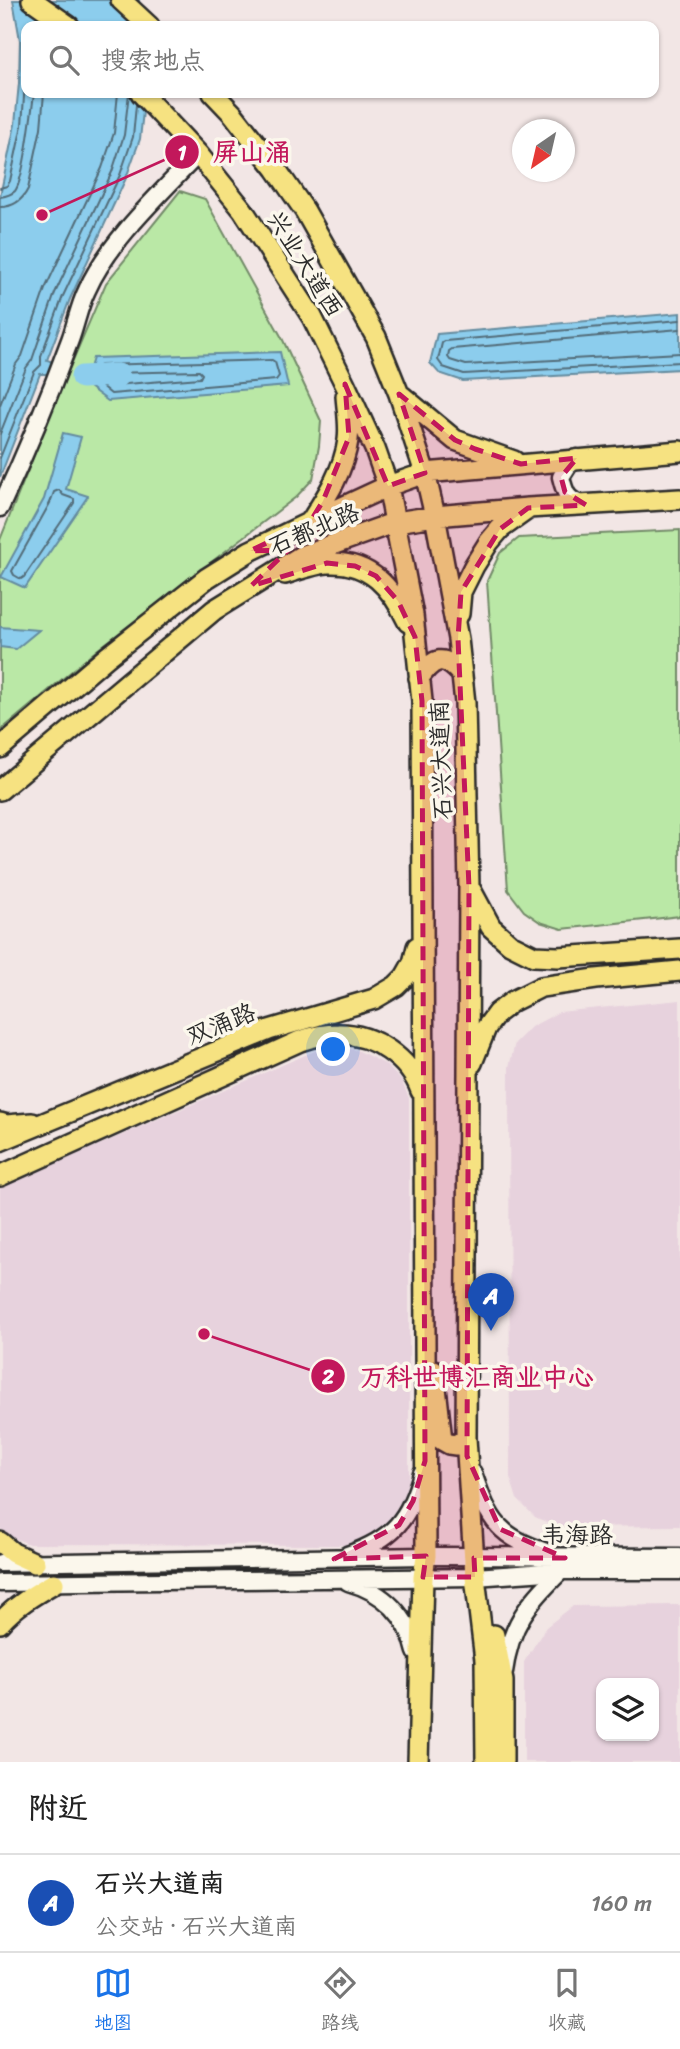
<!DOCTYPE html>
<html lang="zh">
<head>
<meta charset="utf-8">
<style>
  body { margin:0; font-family:Sriracha,"LXGW WenKai TC",sans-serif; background:#f6f6f6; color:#222 }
  .controls { position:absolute; right:21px; bottom:21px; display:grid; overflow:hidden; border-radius:14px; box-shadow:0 2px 5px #0004 }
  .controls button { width:63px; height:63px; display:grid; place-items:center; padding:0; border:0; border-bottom:2px solid #e0e0e0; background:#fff; color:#222; font:35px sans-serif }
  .compass { position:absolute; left:512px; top:119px; width:63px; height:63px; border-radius:50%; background:#fff; box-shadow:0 2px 5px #0004; rotate:214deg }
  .you { position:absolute; left:334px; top:1050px; width:24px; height:24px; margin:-18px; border:5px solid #fff; border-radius:50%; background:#1a73e8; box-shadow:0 0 0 10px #1a73e833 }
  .badge { display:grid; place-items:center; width:46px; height:46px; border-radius:50%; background:#1a73e8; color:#fff; font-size:23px; font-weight:700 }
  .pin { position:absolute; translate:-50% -58px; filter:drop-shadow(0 2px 4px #0008) }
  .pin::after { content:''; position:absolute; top:37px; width:24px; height:21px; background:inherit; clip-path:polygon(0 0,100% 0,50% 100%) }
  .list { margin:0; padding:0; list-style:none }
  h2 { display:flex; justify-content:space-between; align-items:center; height:91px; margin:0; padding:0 28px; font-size:30px }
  h2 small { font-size:23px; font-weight:400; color:#767676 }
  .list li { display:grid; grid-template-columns:46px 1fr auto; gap:21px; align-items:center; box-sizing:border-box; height:98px; padding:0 28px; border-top:2px solid #e0e0e0 }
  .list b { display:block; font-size:26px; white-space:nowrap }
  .list p { margin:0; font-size:23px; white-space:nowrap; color:#767676 }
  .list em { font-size:23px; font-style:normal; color:#767676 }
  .icon { flex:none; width:38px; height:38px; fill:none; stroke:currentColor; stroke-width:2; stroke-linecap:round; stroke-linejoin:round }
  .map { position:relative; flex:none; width:680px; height:1762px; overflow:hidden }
  .search { position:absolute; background:#fff; box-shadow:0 2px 5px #0004; left:21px; right:21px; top:21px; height:77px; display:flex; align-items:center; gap:18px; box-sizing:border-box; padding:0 24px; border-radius:14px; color:#767676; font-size:26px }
  .sheet { height:189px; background:#fff }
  nav { display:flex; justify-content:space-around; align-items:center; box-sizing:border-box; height:98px; border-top:2px solid #e0e0e0; background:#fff; font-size:19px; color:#767676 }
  nav a { display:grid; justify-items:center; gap:4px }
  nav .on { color:#1a73e8 }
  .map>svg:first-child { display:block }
  .built { fill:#e7d2dd; fill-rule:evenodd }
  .green { fill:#bae8a6; stroke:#728a68; stroke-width:2 }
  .water { fill:#8ccded; stroke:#658c9f; stroke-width:2 }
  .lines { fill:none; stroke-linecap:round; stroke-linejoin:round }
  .shore { stroke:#526c79; stroke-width:2 }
  .river { stroke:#8ccded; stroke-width:23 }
  .minor-casing { stroke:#2b2b2b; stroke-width:21 }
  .major-casing { stroke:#2b2b2b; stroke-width:24 }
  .minor { stroke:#fbf7ec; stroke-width:16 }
  .major { stroke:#f6e281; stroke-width:19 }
  .marked { fill:#c2185b; fill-opacity:0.2; stroke:#c2185b; stroke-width:5; stroke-dasharray:14 9; stroke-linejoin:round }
  .labels { text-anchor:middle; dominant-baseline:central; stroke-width:7; stroke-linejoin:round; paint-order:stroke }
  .street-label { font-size:24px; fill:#2b2b2b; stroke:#fbf7ec }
  .leader { fill:none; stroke:#c2185b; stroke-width:2.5 }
  .callout-dot { fill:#c2185b; stroke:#fbf7ec; stroke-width:2.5 }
  .mark-label { font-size:21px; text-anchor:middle; font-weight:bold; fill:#fff }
  .callout-label { font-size:26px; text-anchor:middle; font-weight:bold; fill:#c2185b; stroke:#fbf7ec; stroke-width:7; stroke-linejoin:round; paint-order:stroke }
</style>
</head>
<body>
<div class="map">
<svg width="680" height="1762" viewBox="0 0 680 1762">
  <rect width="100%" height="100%" fill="#f2e6e5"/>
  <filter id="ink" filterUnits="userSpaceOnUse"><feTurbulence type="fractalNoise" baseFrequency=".0143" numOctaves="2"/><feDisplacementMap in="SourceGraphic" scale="14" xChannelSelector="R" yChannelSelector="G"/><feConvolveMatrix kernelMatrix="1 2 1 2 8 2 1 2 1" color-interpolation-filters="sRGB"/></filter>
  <g filter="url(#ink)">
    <!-- built -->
    <path class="built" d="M680 1000V1526L557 1527 535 1517 517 1499 510 1477 509 1067 515 1043 531 1027 559 1012Z
      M326 1046 357 1050 385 1064 401 1080 409 1098V1480L407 1493 401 1509 386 1525 354 1545 29 1544 6 1535 0 1528V1188Z
      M680 1605V1762H524V1662L546 1627 573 1606ZM654 1683V1736H601V1683Z"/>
    <!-- green -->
    <path class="green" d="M180 191 205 199 282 338 321 421 319 446 313 479 296 497 97 650 0 731V540L61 388 106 283Z
      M680 530V916L562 929 540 922 524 911 508 890 487 581 500 553 519 538Z"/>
    <!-- water -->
    <path class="water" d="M13 0H139L141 26H26V93H145L140 139 126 178 70 299 47 360 56 363 51 374H40L0 477V196L15 124 19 83 20 40Z
      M680 313V369L463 381 439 373 430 363 437 334Z
      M280 352 288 386 108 401 85 384 93 358Z
      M63 433 81 437 66 489 88 496 25 588 1 577 44 499Z
      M0 627 39 630 16 649 0 647Z"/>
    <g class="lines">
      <!-- shore -->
      <path class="shore" d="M0 188 7 186 10 181 22 125 26 68
        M0 197C6 196 11 195 15 191 24 180 32 110 34 93
        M0 207C13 207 22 201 28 189L41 128 44 93
        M680 320 445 341 442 343 438 360 443 367 464 374 680 362
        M680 329 452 349 449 351 448 357 450 360 466 365 680 353
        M272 360 275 362 279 376 276 380 111 394 94 380 97 367 100 365Z
        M199 371 202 374 200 378 114 385 105 377 108 373Z
        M0 405 16 364 22 356 45 289 102 168 114 133 118 93
        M0 434 26 368 32 360 55 293 112 172 124 135 129 93
        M0 458 34 372 41 365V356L63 296 120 175 133 137 136 105
        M59 490 63 495 74 499V503L24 577 21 579 14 575 12 571 50 503 54 492Z"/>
      <!-- river -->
      <path class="river" d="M82 377 118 375"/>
      <defs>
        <path id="minor" d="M577 458 568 466 561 477C565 494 567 500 584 505
          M0 508C26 453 49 397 70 340 76 324 79 306 87 290 108 242 162 192 198 154
          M473 1473C490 1523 498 1536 549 1553
          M347 1555C393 1539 410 1519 422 1473
          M0 1563 426 1556 680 1557
          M348 1582C384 1592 408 1616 416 1652
          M0 1583 475 1577 561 1571H680
          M504 1672C510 1625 528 1603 561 1571"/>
        <path id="major" d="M32 0 69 26
          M121 0 149 26
          M141 93 198 154 243 210 312 317 345 384 375 449 388 486 413 615 422 701 426 1556 423 1577 418 1762
          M213 93 233 114 276 169 305 211 376 337 399 394 425 473 435 516 458 639 465 703 469 887 466 1438 475 1577 485 1660 486 1762
          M402 396 455 440 514 461
          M311 521C327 496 344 470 348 440 350 426 347 410 346 396
          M285 574C298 570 314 564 328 563 370 561 392 588 408 622
          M459 614 461 592 474 566 489 542 500 529 528 509
          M419 678C434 657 444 654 462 675
          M0 748 107 657 207 578 250 551 310 522 388 486 425 473 680 451
          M0 790 214 610 301 556 396 522 435 516 528 508 680 499
          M471 890 491 927 510 944 534 956 558 957 680 949
          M472 1063 486 1028 497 1013 513 1001 541 987 596 979 680 971
          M0 1123 6 1125 32 1123
          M0 1141 269 1030 374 999 396 986 405 977 413 963 417 947
          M0 1176 300 1041C312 1037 325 1034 338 1034 373 1033 410 1059 421 1091
          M434 1370 442 1440 449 1444 456 1445 466 1438
          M0 1542 13 1553 35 1563
          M0 1623C15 1606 35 1594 54 1583
          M494 1635 503 1681V1762"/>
      </defs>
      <!-- minor casing -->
      <use href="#minor" class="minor-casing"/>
      <!-- major casing -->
      <use href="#major" class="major-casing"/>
      <!-- minor -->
      <use href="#minor" class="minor"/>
      <!-- major -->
      <use href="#major" class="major"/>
    </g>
  </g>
  <!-- marked area -->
  <path class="marked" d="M345 384 388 486 425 473 399 394 455 440 475 449 521 464 577 458 561 477 565 492 586 505 528 508 500 529 461 592 458 639 469 887 467 1456 500 1529 565 1558H474L475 1577H423L426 1556 334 1559 399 1525 413 1501 425 1461 422 701 415 637 398 601 376 576 355 566 327 563 251 586 288 550 250 551 310 522 323 501 349 437Z"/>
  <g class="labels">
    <!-- street labels -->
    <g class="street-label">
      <text transform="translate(305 264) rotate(58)">兴业大道西</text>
      <text transform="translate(314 529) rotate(-23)">石都北路</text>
      <text transform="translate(441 760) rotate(-92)">石兴大道南</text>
      <text transform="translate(221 1024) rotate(-22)">双涌路</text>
      <text x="577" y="1535">韦海路</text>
    </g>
  </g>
  <!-- callouts -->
  <path class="leader" d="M42 215L182 152M204 1334L328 1376"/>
  <g class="callout-dot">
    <circle cx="42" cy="215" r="7"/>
    <circle cx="204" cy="1334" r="7"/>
    <circle cx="182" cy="152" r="18"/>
    <circle cx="328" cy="1376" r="18"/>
  </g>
  <g class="mark-label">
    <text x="182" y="160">1</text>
    <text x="328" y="1384">2</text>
  </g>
  <g class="callout-label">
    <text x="252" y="161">屏山涌</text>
    <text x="477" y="1386">万科世博汇商业中心</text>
  </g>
</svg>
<div class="controls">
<button><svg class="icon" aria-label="layers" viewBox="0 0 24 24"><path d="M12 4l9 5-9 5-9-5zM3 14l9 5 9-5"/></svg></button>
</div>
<svg class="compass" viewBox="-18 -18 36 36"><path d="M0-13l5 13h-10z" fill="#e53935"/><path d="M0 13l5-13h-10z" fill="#767676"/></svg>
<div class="you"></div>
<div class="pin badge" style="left:491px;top:1331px;background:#1a4fb4">A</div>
<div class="search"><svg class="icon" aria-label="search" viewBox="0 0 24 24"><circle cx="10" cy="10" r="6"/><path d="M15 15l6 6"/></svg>搜索地点</div>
</div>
<section class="sheet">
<h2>附近<small></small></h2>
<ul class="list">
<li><span class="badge" style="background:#1a4fb4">A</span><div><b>石兴大道南</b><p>公交站 · 石兴大道南</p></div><em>160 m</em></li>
</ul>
</section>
<nav>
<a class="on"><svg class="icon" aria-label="map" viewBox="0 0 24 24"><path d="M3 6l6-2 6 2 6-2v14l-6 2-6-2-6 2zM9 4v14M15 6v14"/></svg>地图</a>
<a><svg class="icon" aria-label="directions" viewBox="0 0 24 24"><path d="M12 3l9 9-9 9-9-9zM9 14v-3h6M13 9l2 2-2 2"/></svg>路线</a>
<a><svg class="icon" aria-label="saved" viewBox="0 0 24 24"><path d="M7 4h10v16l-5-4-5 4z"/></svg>收藏</a>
</nav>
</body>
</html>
